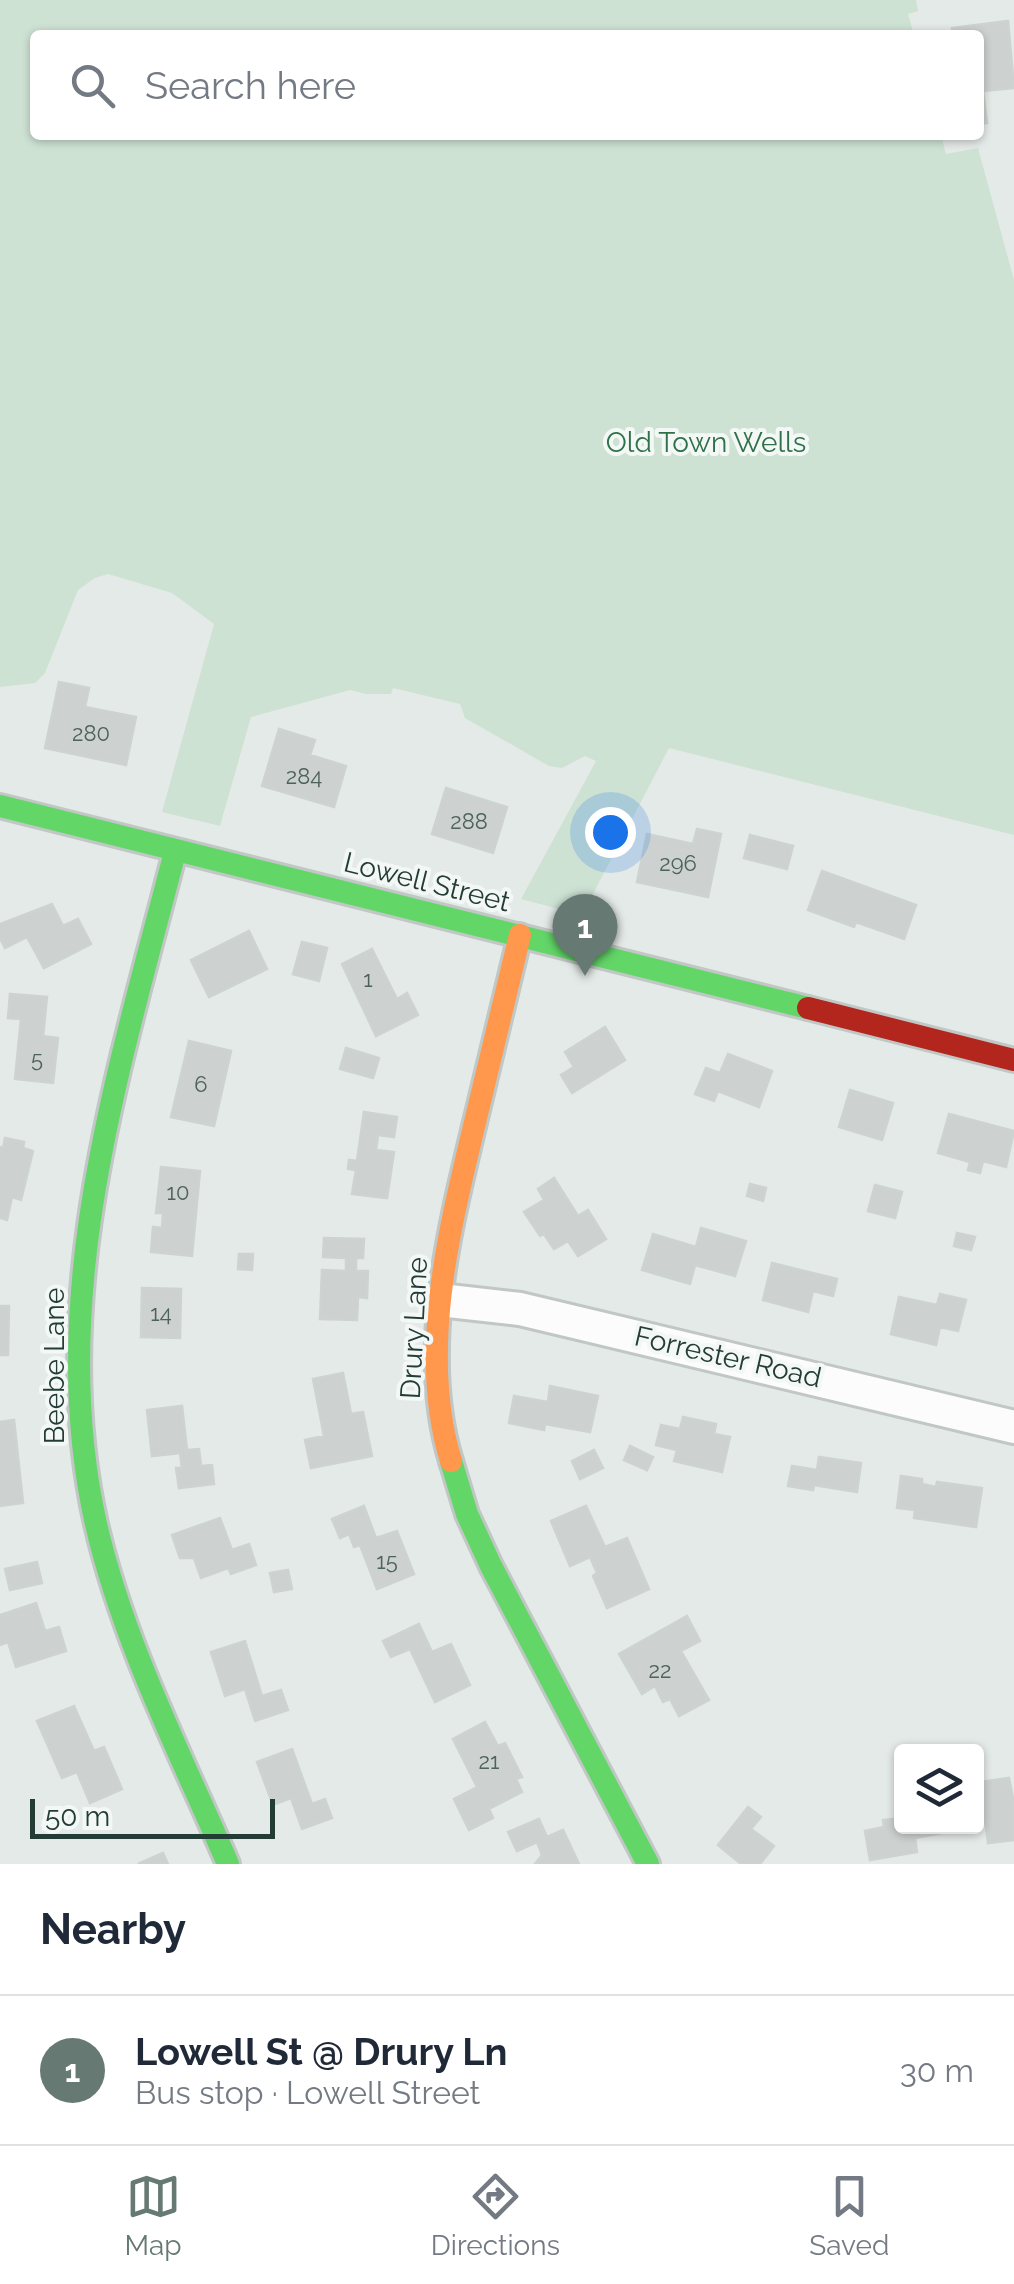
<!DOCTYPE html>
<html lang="en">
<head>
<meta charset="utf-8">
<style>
  body { margin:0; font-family:Raleway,sans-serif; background:#f6f6f7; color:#1f2937 }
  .controls { position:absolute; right:30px; bottom:30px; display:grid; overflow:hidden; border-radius:10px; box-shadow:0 2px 8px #0004 }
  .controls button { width:90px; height:90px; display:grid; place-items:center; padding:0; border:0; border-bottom:2px solid #e0e1e3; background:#fff; color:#1f2937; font:50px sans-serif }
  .scale { position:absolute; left:30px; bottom:25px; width:245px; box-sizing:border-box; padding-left:10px; border:5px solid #233c35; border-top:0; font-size:28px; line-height:35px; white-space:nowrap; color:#233c35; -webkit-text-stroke:8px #f3f8f6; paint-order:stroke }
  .you { position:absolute; left:610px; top:832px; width:35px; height:35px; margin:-25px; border:8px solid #fff; border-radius:50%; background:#1a73e8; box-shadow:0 0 0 15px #1a73e833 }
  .badge { display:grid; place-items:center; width:65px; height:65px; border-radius:50%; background:#677973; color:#fff; font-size:32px; font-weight:700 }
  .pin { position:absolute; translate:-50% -82px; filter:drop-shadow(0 2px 5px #0008) }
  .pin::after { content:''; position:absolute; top:52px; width:35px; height:30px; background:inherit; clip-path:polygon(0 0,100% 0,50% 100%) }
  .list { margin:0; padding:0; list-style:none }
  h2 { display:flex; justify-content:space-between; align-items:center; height:130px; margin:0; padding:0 40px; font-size:42px }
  h2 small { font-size:32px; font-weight:400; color:#747a83 }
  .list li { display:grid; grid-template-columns:65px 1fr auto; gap:30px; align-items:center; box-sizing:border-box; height:150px; padding:0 40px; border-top:2px solid #e0e1e3 }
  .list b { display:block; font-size:38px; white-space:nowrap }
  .list p { margin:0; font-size:32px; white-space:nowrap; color:#747a83 }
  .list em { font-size:32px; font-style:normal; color:#747a83 }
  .icon { flex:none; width:55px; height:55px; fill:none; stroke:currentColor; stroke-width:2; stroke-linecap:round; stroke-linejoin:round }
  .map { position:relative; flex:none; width:1014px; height:1864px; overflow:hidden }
  .search { position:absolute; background:#fff; box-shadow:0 2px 8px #0004; left:30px; right:30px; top:30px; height:110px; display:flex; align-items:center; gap:25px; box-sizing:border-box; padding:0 35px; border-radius:10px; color:#747a83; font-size:38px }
  .sheet { height:280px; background:#fff }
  nav { display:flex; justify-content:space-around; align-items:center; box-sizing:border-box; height:140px; border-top:2px solid #e0e1e3; background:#fff; font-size:28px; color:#747a83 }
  nav a { display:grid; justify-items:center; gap:5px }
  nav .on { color:#677973 }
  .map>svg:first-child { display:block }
  .green { fill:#cee2d4 }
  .building { fill:#cdd2d0; stroke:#cdd3d0; stroke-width:2.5 }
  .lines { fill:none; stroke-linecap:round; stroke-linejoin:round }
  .street-casing { stroke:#c1c7c4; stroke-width:38 }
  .fast-casing { stroke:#c0c7c4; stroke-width:28 }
  .slow-casing { stroke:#c0c7c4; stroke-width:28 }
  .jam-casing { stroke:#c0c7c4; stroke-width:28 }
  .street { stroke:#fbfcfb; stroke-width:32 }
  .fast { stroke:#63d668; stroke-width:22 }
  .slow { stroke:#ff974d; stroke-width:22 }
  .jam { stroke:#b3261e; stroke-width:22 }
  .labels { text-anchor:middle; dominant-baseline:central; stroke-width:8; stroke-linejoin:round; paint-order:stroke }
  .number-label { font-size:22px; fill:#4e625c }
  .park-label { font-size:28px; fill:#2f7148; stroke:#f3f8f6 }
  .street-label { font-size:28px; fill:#233c35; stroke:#f3f8f6 }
</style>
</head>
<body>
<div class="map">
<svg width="1014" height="1864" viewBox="0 0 1014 1864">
  <rect width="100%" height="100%" fill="#e4eae7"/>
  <!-- green -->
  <path class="green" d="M0 0H916L918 11 908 14 914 35H35V135H941L946 154 978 148 1014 280V835L669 748 582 915 521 899 596 761 585 756 562 768 549 766 465 718 460 704 393 688 391 694H366L350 690 251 717 220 826 162 812 214 624 172 593 108 574 95 578 78 590 45 673 35 683 0 687Z"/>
  <!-- building -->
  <path class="building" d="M1008 21 1014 88 983 91 987 123 979 124V35H953L952 28Z
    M59 682 89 688 85 707 136 717 126 765 45 748Z
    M279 729 315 740 310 755 346 766 334 807 262 786Z
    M446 788 507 807 493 853 432 834Z
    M697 829 721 834 708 897 637 882 647 834 693 844Z
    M750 835 793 846 787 869 744 858Z
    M822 871 916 905 904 939 856 922 854 927 808 910Z
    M52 904 63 926 78 919 91 944 44 968 27 937 5 948 0 938V924Z
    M249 931 267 969 209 997 191 960Z
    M302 942 327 948 319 981 293 974Z
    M372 949 397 999 407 993 418 1015 376 1036 342 964Z
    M10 994 47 997 43 1036 58 1038 53 1083 15 1079 21 1019 8 1018Z
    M605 1027 625 1060 572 1093 561 1075 574 1067 565 1052Z
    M189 1041 231 1051 214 1126 171 1117Z
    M346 1048 379 1058 373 1078 340 1069Z
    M728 1054 772 1071 759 1107 718 1091 714 1101 695 1094 706 1068 720 1073Z
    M850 1090 893 1103 882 1140 839 1127Z
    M364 1112 397 1117 394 1137 378 1135 376 1150 394 1152 387 1198 352 1194 356 1170 348 1169 349 1160 357 1161Z
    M949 1114 1014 1131 1006 1167 983 1161 980 1173 968 1170 970 1162 938 1153Z
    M5 1138 24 1142 23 1148 33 1151 21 1200 12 1197 7 1220 0 1218V1147L3 1148Z
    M161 1167 200 1171 192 1256 151 1252 153 1227 162 1228 163 1213H156Z
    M554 1178 578 1216 588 1210 606 1239 578 1256 568 1241 554 1249 544 1234 540 1236 524 1212 544 1200 538 1189Z
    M750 1184 766 1188 763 1201 747 1196Z
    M875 1185 902 1192 895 1218 868 1211Z
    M701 1228 746 1241 735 1276 695 1265 690 1284 642 1270 653 1234 696 1247Z
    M957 1233 975 1237 971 1250 954 1246Z
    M324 1238 364 1239 363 1258H356V1271H368L367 1298 358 1297 357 1320 320 1319 322 1270 346 1271V1258L323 1257Z
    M239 1254H253L252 1270 238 1269Z
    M772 1263 837 1279 833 1296 813 1291 808 1312 763 1300Z
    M142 1288 181 1289 180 1338 141 1337Z
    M940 1294 966 1300 958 1331 940 1327 936 1345 891 1334 899 1297 937 1305Z
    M0 1306H9L8 1355H0Z
    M343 1373 351 1414 363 1412 372 1456 311 1468 305 1440 324 1436 313 1379Z
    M550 1386 598 1396 590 1432 545 1424 544 1430 509 1423 514 1396 548 1402Z
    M182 1406 187 1450 199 1449 201 1466 212 1465 214 1484 179 1488 176 1468H182L180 1453 152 1456 147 1410Z
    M683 1417 716 1424 714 1434 730 1437 722 1472 674 1461 677 1450 656 1445 661 1425 680 1429Z
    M14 1420 23 1503 0 1506V1422Z
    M630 1446 653 1457 647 1470 624 1460Z
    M594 1450 603 1468 580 1479 572 1461Z
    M819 1457 861 1463 857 1492 814 1485 813 1490 788 1486 792 1466 817 1470Z
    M901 1476 922 1479V1484L936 1487 937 1482 982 1488 976 1527 914 1518 915 1510 897 1508Z
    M364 1506 376 1538 397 1531 414 1574 377 1589 360 1545 354 1547 349 1534 340 1538 332 1519Z
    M586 1506 605 1547 627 1538 649 1589 607 1608 593 1576 597 1573 590 1557 570 1566 551 1521Z
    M220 1518 232 1550 249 1544 256 1565 231 1574 228 1568 201 1578 194 1558H180L172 1535Z
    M37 1562 42 1583 10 1590 5 1569Z
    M288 1570 292 1589 274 1592 270 1573Z
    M36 1603 45 1631 59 1627 66 1651 16 1667 8 1642 0 1645V1615Z
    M687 1616 700 1641 681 1651 709 1700 679 1716 670 1699 663 1702 655 1686 642 1694 619 1654Z
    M419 1624 432 1652 451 1644 470 1685 435 1702 410 1649 391 1657 383 1641Z
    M245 1641 262 1696 281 1690 288 1710 255 1721 245 1689 225 1696 211 1652Z
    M74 1706 94 1751 104 1747 122 1789 90 1803 77 1772 62 1778 37 1721Z
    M485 1722 498 1746 505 1743 522 1777 516 1779 522 1792 489 1809 493 1818 469 1830 454 1799 477 1787 453 1739Z
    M292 1749 312 1804 325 1799 332 1818 302 1829 291 1798 273 1805 257 1762Z
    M1009 1778 1014 1803V1840L988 1843 980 1782Z
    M748 1807 761 1817 751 1829 774 1846 760 1864H741L718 1845Z
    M539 1819 547 1837 563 1830 579 1864H535L542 1855 537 1842 517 1851 508 1832Z
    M893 1819 895 1825 902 1824V1826H952L953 1831 915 1838 917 1852 870 1860 865 1831 884 1827 883 1820Z
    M163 1853 168 1864H138Z"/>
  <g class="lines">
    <defs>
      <path id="street" d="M440 1300 520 1309 1014 1427"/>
      <path id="fast" d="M0 806 808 1008
        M175 852C119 1070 45 1298 96 1524 123 1642 180 1753 228 1864
        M451 1461 467 1514 491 1566 648 1864"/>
      <path id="slow" d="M451 1461C417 1350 451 1223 477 1114 491 1054 506 995 520 935"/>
      <path id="jam" d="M808 1008 1014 1060"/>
    </defs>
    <!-- street casing -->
    <use href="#street" class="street-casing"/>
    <!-- fast casing -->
    <use href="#fast" class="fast-casing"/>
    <!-- slow casing -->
    <use href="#slow" class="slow-casing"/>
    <!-- jam casing -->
    <use href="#jam" class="jam-casing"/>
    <!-- street -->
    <use href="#street" class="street"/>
    <!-- fast -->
    <use href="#fast" class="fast"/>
    <!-- slow -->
    <use href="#slow" class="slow"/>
    <!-- jam -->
    <use href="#jam" class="jam"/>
  </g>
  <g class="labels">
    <!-- number labels -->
    <g class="number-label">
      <text x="91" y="733">280</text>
      <text x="304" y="776">284</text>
      <text x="469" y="821">288</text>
      <text x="678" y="863">296</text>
      <text x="368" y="979">1</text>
      <text x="37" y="1059">5</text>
      <text x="201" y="1084">6</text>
      <text x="178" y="1192">10</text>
      <text x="161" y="1313">14</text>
      <text x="387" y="1561">15</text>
      <text x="660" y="1670">22</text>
      <text x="489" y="1761">21</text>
    </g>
    <!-- park labels -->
    <g class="park-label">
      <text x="706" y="442">Old Town Wells</text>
    </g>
    <!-- street labels -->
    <g class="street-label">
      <text transform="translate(427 882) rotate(14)">Lowell Street</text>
      <text transform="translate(414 1328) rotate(-87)">Drury Lane</text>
      <text transform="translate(728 1357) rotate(13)">Forrester Road</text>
      <text transform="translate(54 1366) rotate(-90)">Beebe Lane</text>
    </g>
  </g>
</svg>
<div class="controls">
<button><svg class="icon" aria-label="layers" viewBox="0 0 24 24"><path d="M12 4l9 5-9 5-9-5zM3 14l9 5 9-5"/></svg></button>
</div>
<div class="scale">50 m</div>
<div class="you"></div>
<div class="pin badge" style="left:585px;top:976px">1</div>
<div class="search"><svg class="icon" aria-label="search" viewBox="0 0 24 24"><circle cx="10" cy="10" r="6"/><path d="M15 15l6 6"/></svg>Search here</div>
</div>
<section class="sheet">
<h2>Nearby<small></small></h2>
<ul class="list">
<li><span class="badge">1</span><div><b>Lowell St @ Drury Ln</b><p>Bus stop · Lowell Street</p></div><em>30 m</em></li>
</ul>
</section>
<nav>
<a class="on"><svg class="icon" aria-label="map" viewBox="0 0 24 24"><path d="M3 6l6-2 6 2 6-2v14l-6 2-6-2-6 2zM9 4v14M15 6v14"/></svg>Map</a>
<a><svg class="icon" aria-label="directions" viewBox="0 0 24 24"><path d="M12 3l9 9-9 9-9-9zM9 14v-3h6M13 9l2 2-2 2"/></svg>Directions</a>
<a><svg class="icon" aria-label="saved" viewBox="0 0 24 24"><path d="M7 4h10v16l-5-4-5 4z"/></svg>Saved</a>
</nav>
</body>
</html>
